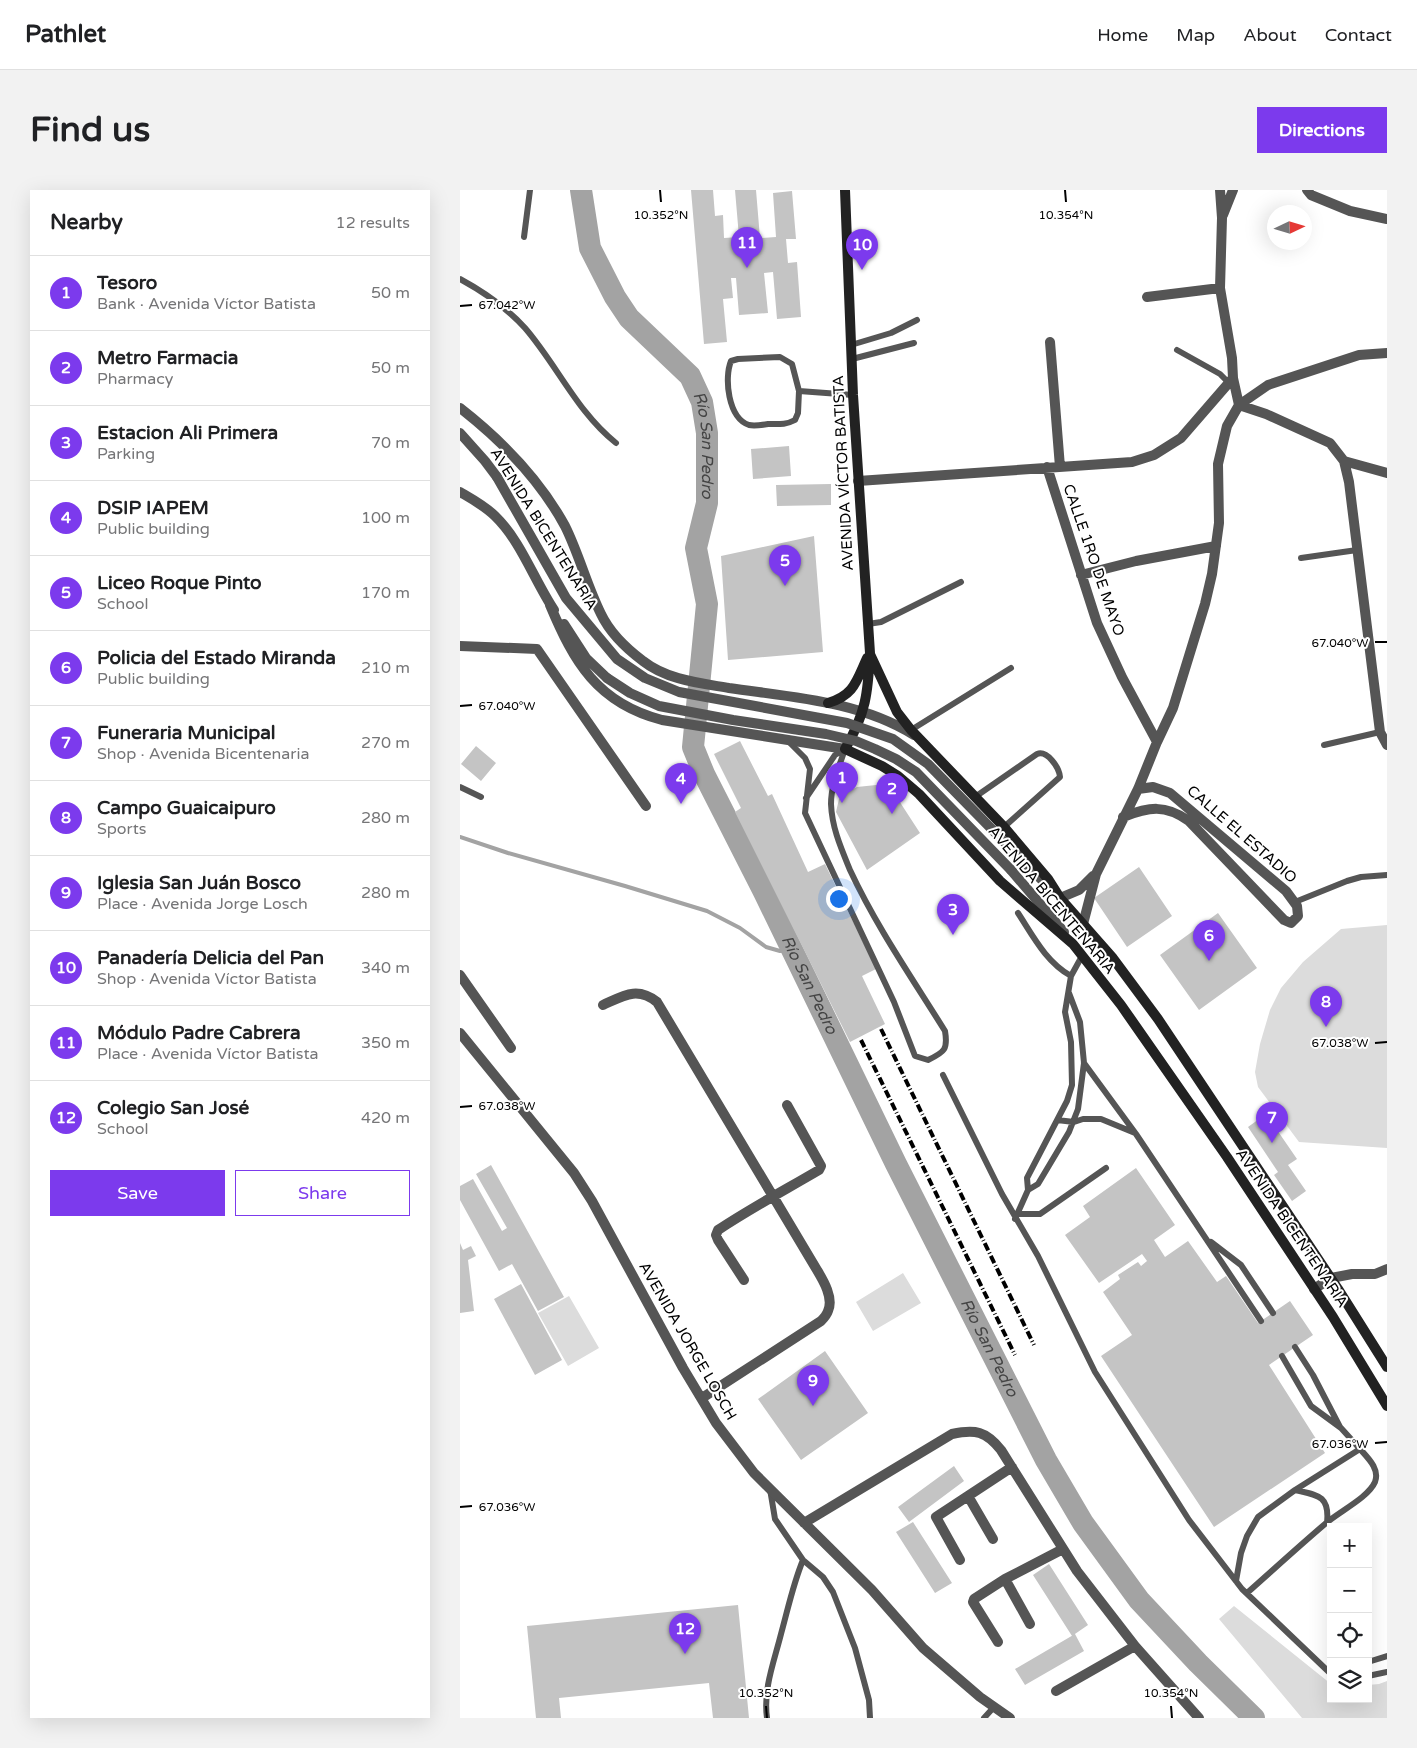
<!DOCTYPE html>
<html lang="en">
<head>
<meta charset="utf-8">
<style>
  body { margin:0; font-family:"Varela Round",sans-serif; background:#f2f2f2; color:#202124 }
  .controls { position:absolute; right:15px; bottom:15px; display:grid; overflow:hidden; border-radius:0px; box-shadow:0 5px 20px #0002 }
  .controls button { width:45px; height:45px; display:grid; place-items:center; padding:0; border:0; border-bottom:1px solid #e0e0e0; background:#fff; color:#202124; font:25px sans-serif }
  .compass { position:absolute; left:807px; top:15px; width:45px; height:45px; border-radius:50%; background:#fff; box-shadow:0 5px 20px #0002; rotate:86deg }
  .you { position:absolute; left:378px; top:708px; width:18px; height:18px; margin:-12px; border:4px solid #fff; border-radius:50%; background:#1a73e8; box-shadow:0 0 0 8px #1a73e833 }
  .badge { display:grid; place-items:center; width:32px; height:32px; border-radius:50%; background:#7c3aed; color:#fff; font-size:16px; font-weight:700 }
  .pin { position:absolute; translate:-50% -41px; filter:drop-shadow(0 1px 2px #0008) }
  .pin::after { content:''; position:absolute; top:26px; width:18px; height:15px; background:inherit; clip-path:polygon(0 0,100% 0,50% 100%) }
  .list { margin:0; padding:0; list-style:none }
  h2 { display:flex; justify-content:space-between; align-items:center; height:65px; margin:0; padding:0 20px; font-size:21px }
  h2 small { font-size:16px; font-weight:400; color:#757577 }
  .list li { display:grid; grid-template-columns:32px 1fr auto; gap:15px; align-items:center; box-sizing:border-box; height:75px; padding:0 20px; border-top:1px solid #e0e0e0 }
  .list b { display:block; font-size:19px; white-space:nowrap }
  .list p { margin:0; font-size:16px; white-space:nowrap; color:#757577 }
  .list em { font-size:16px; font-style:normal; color:#757577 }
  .actions { display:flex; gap:10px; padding:15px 20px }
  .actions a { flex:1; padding:11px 0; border:1px solid #7c3aed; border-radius:0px; text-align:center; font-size:18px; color:#7c3aed }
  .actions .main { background:#7c3aed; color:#fff }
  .icon { flex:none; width:28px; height:28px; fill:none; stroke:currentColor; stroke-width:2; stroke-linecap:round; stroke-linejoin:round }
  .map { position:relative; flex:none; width:927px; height:1528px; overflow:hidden; border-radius:0px }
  header { display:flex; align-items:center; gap:30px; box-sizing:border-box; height:70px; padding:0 25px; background:#fff; border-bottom:1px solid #e0e0e0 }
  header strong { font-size:24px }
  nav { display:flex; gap:28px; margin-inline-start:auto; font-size:18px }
  .intro { display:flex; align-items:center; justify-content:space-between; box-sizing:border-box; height:120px; padding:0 30px }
  h1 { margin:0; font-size:35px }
  .button { padding:12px 22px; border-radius:0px; background:#7c3aed; color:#fff; font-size:18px; font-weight:700 }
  main { display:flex; gap:30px; padding:0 30px }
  aside { flex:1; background:#fff; border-radius:0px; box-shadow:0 5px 20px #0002 }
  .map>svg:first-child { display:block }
  .green { fill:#dcdcdc }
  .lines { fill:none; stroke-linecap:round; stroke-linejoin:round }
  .stream { stroke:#a3a3a3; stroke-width:4 }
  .river { stroke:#a3a3a3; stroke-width:22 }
  .building { fill:#c4c4c4 }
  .service { stroke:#555; stroke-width:6 }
  .minor { stroke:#555; stroke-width:10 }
  .tertiary { stroke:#555; stroke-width:10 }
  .secondary { stroke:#222; stroke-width:10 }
  .rail { stroke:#000; stroke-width:4; stroke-dasharray:8 2.5 1 2.5; stroke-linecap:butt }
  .tertiary-bridge { stroke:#555; stroke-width:10 }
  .ticks { fill:none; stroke:#000; stroke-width:2 }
  .labels { text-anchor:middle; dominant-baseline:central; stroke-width:4; stroke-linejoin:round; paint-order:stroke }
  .street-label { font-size:15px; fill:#000; stroke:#fff }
  .water-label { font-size:16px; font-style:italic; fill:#444; stroke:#fff }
  .ticks-label { font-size:12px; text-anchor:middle; fill:#000; stroke:#fff; stroke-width:4; stroke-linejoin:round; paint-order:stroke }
</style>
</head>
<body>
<header>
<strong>Pathlet</strong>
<nav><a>Home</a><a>Map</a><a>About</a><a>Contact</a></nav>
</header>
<div class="intro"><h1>Find us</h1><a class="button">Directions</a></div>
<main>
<aside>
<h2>Nearby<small>12 results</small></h2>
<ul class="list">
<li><span class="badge">1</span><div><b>Tesoro</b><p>Bank · Avenida Víctor Batista</p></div><em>50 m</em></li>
<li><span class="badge">2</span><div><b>Metro Farmacia</b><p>Pharmacy</p></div><em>50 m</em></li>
<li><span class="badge">3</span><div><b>Estacion Ali Primera</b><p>Parking</p></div><em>70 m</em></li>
<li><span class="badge">4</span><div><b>DSIP IAPEM</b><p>Public building</p></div><em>100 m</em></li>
<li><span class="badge">5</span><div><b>Liceo Roque Pinto</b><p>School</p></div><em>170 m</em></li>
<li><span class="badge">6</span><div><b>Policia del Estado Miranda</b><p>Public building</p></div><em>210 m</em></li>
<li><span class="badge">7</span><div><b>Funeraria Municipal</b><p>Shop · Avenida Bicentenaria</p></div><em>270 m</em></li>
<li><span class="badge">8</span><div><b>Campo Guaicaipuro</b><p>Sports</p></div><em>280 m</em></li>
<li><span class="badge">9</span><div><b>Iglesia San Juán Bosco</b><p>Place · Avenida Jorge Losch</p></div><em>280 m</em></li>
<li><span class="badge">10</span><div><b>Panadería Delicia del Pan</b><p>Shop · Avenida Víctor Batista</p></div><em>340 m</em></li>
<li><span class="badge">11</span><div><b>Módulo Padre Cabrera</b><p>Place · Avenida Víctor Batista</p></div><em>350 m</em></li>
<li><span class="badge">12</span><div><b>Colegio San José</b><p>School</p></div><em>420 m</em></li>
</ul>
<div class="actions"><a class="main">Save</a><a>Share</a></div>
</aside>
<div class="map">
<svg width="927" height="1528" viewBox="0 0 927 1528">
  <rect width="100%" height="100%" fill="#fff"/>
  <!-- green -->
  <path class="green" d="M927 735V958L839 952 798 897 795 882 800 854 810 820 821 798 843 772 881 739Z
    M443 1083 461 1113 413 1141 396 1112Z
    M109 1106 139 1158 108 1176 78 1123Z
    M774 1416 871 1494V1509H908V1495L919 1494 927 1491V1528H842L759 1429Z"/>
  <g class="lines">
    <!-- stream -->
    <path class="stream" d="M0 647 48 663 165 696 247 721 280 738 306 757 320 761 332 760"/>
    <!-- river -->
    <path class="river" id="s1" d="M121 0 130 58 155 107 169 128 230 186 242 212 247 243V313L236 358 247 414 233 557 244 584 304 702 436 974 586 1270 623 1333 679 1410 738 1473 794 1528"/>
  </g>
  <!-- building -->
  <path class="building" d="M231 0H253L255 26 263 25 264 48 279 47 275 0H296L300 48 316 47 313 3 332 1 336 49H326L328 73 337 72 341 127 317 129 313 82 304 83 308 123 279 125 276 88H271L273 108 263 109 267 152 244 154Z
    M329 256 331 286 293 289 291 259Z
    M371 294V315L317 316 316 295Z
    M354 346 363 462 268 470 261 366Z
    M280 551 308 606 312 604 348 682 365 674 416 779 402 786 425 834 390 852 275 622 281 618 254 564Z
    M16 556 36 573 21 591 1 574Z
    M416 595 434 603 460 643 407 680 376 622 379 609 383 604 397 597Z
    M679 677 712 726 667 757 634 708Z
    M758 723 797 778 739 820 700 765Z
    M806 924 837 969 828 975 846 1001 832 1011 814 985 818 982 788 937Z
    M31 975 104 1107 78 1121 52 1074 39 1081 0 1010V996L13 989 42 1041 47 1038 16 984Z
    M676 978 715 1035 694 1050 705 1067 728 1051 757 1092 766 1086 798 1133 830 1111 853 1145 809 1175 865 1263 754 1337 641 1166 672 1145 643 1102 660 1089 658 1085 678 1072 681 1076 687 1071 682 1064 639 1093 605 1045 630 1027 623 1016Z
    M0 1053 3 1060 11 1056 16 1066 8 1070 14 1121 0 1123Z
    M61 1094 102 1170 75 1185 34 1109Z
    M365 1161 408 1223 341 1270 298 1209Z
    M494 1276 504 1291 449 1332 438 1317Z
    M453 1332 492 1393 475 1403 436 1342Z
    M589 1374 628 1435 612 1446 573 1385Z
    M278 1415 289 1528H253L249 1493 99 1508 101 1528H76L67 1436Z
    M615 1444 624 1461 565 1495 555 1479Z"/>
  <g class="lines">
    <!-- service -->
    <path class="service" d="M64 47 70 0
      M0 89C24 102 46 117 65 138 97 175 117 222 156 253
      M391 155 431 143 457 130
      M717 160 760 184 769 193
      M392 169 454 153
      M339 201 338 223 335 230C326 235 318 234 308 234 302 235 294 236 289 235 268 228 264 188 271 171L278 169 320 167 332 174 339 201 393 205
      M841 368 897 360
      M408 434 421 432 501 392
      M451 540 551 478
      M328 551 345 568 350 579 345 623 434 812 455 866 468 870C485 862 488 859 485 841 452 788 416 736 390 680 381 658 372 638 371 614 371 595 379 577 385 559
      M864 555 920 542
      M0 597 21 607
      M515 607 577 564C587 560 599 577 600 587L544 637
      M346 608 375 565 384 560
      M835 712 887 691 901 687 927 685
      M558 723C573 746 586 772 611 786
      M624 873 676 944 801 1131
      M483 885 542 1004 578 1066 635 1182 729 1330 782 1399 871 1484
      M597 930 614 932 623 929H641L675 943
      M568 1000 578 994 609 942 618 919 624 873 620 832 609 803
      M556 1024H580L646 978
      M555 1029 568 1000 567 988 607 911 612 895 611 852 605 822 611 786 622 766
      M751 1052 781 1075 813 1123
      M835 1157 853 1185 880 1237
      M822 1166 851 1216 881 1238 900 1259
      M310 1299 315 1329 343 1370 363 1387 373 1402 395 1458 409 1510 410 1528
      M835 1300C857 1305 870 1305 867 1333
      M776 1391 781 1363 787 1346 798 1327 835 1300 900 1259C908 1268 920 1279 915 1292 908 1308 878 1322 865 1334 838 1357 813 1380 787 1403
      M908 1472 927 1466
      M908 1486 927 1482
      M307 1528C303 1499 314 1472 321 1444 328 1419 333 1394 343 1370
      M524 1528 534 1517"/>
    <!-- minor -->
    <path class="minor" d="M847 0 851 5 890 21 927 29
      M763 25 773 0
      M687 107 760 98
      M590 152 600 277
      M773 188 779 215 806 224 870 253 884 271 889 292 920 542 927 555
      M0 218C41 250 80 290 105 336 119 364 127 396 141 424 150 443 167 459 183 471 207 490 240 493 269 498 331 507 400 511 454 545
      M884 271 927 283
      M587 277 637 433 662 487 697 552
      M398 291 672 272 694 265 721 248 773 188 772 168 760 98 762 28 760 0
      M621 385 676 371 756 356
      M0 456 77 459 186 616
      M663 627C689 617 705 614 729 631L824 730 831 733 838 726 837 716 826 701 710 603 693 597 678 599
      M600 708 619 700 633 686
      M623 734 636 684 678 599 697 552 713 518 745 414 752 384 759 333 758 274 767 236 779 215 808 195 899 165 927 163
      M0 785 51 858
      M143 815C163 806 177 796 197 812L357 1080C363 1090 374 1108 368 1121 367 1124 364 1128 361 1131L242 1208
      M0 843 114 983 132 1011 223 1178 256 1233 294 1283 412 1400 463 1458 520 1507 550 1528
      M284 1090 258 1050 256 1045 258 1040C291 1018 325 1000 359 980L361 976 327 915
      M854 1099 871 1088 892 1084H915L927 1079
      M508 1306 533 1349
      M344 1333 492 1244C515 1239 526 1241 541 1260L617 1381 675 1456 739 1528
      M500 1370 476 1327 552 1277
      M545 1389 570 1434
      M538 1452 513 1412 514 1409 545 1389 603 1359
      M596 1501 675 1456"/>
    <!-- tertiary -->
    <path class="tertiary" d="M0 243 25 271 37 287
      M0 302C12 309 25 316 35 326 61 351 74 390 94 420
      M90 415C114 472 137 513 202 530L385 559
      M104 434 126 468 147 488
      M563 671 591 699
      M551 680 604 742"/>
    <!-- secondary -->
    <path class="secondary" d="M385 0 393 205 410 463C408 503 406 523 385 559L422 576 438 586 459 604 540 691 613 754 661 815 767 967 873 1127 927 1216
      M410 464 437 522 451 540 544 637 588 689 600 708 652 767 698 829 878 1099 927 1177
      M368 513C394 505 396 492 407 468"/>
    <!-- rail -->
    <path class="rail" d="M421 839 574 1155
      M401 850 555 1165"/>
    <!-- tertiary-bridge -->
    <path class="tertiary-bridge" d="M37 287 106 408 157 469 185 488 219 502 387 533 433 549 468 574 563 671
      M147 488 170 503 199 516 273 530 366 544 396 551 415 559 436 569 456 582 551 680"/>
  </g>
  <!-- ticks -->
  <path class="ticks" d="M200 0 201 12M605 0 606 12M0 116 12 115M915 452H927M0 516 12 515M915 853 927 852M0 917 12 916M915 1253 927 1252M0 1317 12 1316M306 1516 307 1528M711 1516 712 1528"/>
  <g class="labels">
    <!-- street labels -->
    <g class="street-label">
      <text transform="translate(383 283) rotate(-93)">AVENIDA VÍCTOR BATISTA</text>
      <text transform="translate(84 339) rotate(58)">AVENIDA BICENTENARIA</text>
      <text transform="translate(634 370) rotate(71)">CALLE 1RO DE MAYO</text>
      <text transform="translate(782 644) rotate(41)">CALLE EL ESTADIO</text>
      <text transform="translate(592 710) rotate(50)">AVENIDA BICENTENARIA</text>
      <text transform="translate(832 1038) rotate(56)">AVENIDA BICENTENARIA</text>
      <text transform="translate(228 1151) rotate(60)">AVENIDA JORGE LOSCH</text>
    </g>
    <!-- water labels -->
    <g class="water-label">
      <text stroke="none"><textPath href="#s1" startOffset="295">Río San Pedro</textPath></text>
      <text stroke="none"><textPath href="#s1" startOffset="865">Río San Pedro</textPath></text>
      <text stroke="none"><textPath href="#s1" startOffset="1270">Río San Pedro</textPath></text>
    </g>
  </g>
  <g class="ticks-label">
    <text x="201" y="29">10.352°N</text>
    <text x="606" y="29">10.354°N</text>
    <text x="47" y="119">67.042°W</text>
    <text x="880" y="457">67.040°W</text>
    <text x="47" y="520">67.040°W</text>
    <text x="880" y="857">67.038°W</text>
    <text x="47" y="920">67.038°W</text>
    <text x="880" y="1258">67.036°W</text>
    <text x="47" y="1321">67.036°W</text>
    <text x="306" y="1507">10.352°N</text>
    <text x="711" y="1507">10.354°N</text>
  </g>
</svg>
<div class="controls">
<button>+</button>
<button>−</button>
<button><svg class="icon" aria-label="locate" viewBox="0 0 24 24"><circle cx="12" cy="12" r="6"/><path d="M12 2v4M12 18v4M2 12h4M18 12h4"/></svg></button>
<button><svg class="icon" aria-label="layers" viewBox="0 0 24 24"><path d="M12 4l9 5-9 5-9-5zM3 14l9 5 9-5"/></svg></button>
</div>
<svg class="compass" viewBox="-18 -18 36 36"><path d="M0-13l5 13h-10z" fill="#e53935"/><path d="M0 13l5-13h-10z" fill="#757577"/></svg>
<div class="you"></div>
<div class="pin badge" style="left:382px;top:613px">1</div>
<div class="pin badge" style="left:432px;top:624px">2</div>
<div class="pin badge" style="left:493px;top:745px">3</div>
<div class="pin badge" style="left:221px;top:614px">4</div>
<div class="pin badge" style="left:325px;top:396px">5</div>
<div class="pin badge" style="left:749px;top:771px">6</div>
<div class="pin badge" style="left:812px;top:953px">7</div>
<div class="pin badge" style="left:866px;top:837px">8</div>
<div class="pin badge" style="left:353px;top:1216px">9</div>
<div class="pin badge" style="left:402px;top:80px">10</div>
<div class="pin badge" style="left:287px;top:78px">11</div>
<div class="pin badge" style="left:225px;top:1464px">12</div>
</div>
</main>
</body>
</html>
